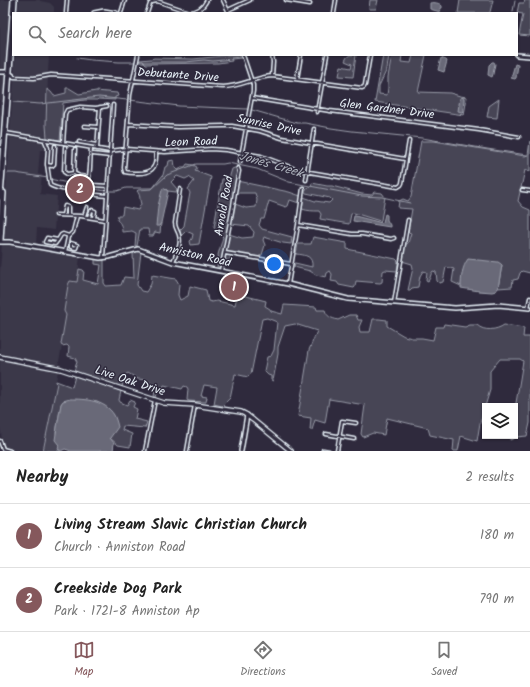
<!DOCTYPE html>
<html lang="en">
<head>
<meta charset="utf-8">
<style>
  body { margin:0; font-family:Kalam,sans-serif; background:#f2f2f2; color:#222 }
  .controls { position:absolute; right:12px; bottom:12px; display:grid; overflow:hidden; border-radius:0px; box-shadow:0 1px 3px #0004 }
  .controls button { width:36px; height:36px; display:grid; place-items:center; padding:0; border:0; border-bottom:1px solid #e0e0e0; background:#fff; color:#222; font:20px sans-serif }
  .you { position:absolute; left:274px; top:264px; width:14px; height:14px; margin:-10px; border:3px solid #fff; border-radius:50%; background:#1a73e8; box-shadow:0 0 0 6px #1a73e833 }
  .badge { display:grid; place-items:center; width:26px; height:26px; border-radius:50%; background:#85585c; color:#fff; font-size:13px; font-weight:700 }
  .pin { position:absolute; translate:-50% -50%; border:2px solid #fff; box-shadow:0 1px 4px #0006 }
  .list { margin:0; padding:0; list-style:none }
  h2 { display:flex; justify-content:space-between; align-items:center; height:52px; margin:0; padding:0 16px; font-size:17px }
  h2 small { font-size:13px; font-weight:400; color:#767676 }
  .list li { display:grid; grid-template-columns:26px 1fr auto; gap:12px; align-items:center; box-sizing:border-box; height:64px; padding:0 16px; border-top:1px solid #e0e0e0 }
  .list b { display:block; font-size:15px; white-space:nowrap }
  .list p { margin:0; font-size:13px; white-space:nowrap; color:#767676 }
  .list em { font-size:13px; font-style:normal; color:#767676 }
  .icon { flex:none; width:22px; height:22px; fill:none; stroke:currentColor; stroke-width:2; stroke-linecap:round; stroke-linejoin:round }
  .map { position:relative; flex:none; width:530px; height:451px; overflow:hidden }
  .search { position:absolute; background:#fff; box-shadow:0 1px 3px #0004; left:12px; right:12px; top:12px; height:44px; display:flex; align-items:center; gap:10px; box-sizing:border-box; padding:0 14px; border-radius:0px; color:#767676; font-size:15px }
  .sheet { height:180px; background:#fff }
  nav { display:flex; justify-content:space-around; align-items:center; box-sizing:border-box; height:56px; border-top:1px solid #e0e0e0; background:#fff; font-size:11px; color:#767676 }
  nav a { display:grid; justify-items:center; gap:2px }
  nav .on { color:#85585c }
  .map>svg:first-child { display:block }
  .built { fill:#3b3749 }
  .green { fill:#464455; stroke:#979aa6; fill-rule:evenodd }
  .water { fill:#696978; stroke:#9c9fab }
  .lines { fill:none; stroke-linecap:round; stroke-linejoin:round }
  .stream { stroke:#9c9fab; stroke-width:1 }
  .minor-casing { stroke:#e8f1f8; stroke-width:5 }
  .tertiary-casing { stroke:#e8f1f8; stroke-width:6 }
  .secondary-casing { stroke:#e8f1f8; stroke-width:6 }
  .trunk-casing { stroke:#e8f1f8; stroke-width:8 }
  .minor { stroke:#2f2a3d; stroke-width:2 }
  .tertiary { stroke:#2f2a3d; stroke-width:3 }
  .secondary { stroke:#2f2a3d; stroke-width:3.5 }
  .trunk { stroke:#2f2a3d; stroke-width:5 }
  .labels { text-anchor:middle; dominant-baseline:central; stroke-width:3; stroke-linejoin:round; paint-order:stroke }
  .street-label { font-size:12px; fill:#e8f1f8; stroke:#2f2a3d }
  .water-label { font-size:13px; font-style:italic; fill:#afb4be; stroke:#2f2a3d }
</style>
</head>
<body>
<div class="map">
<svg width="530" height="451" viewBox="0 0 530 451">
  <rect width="100%" height="100%" fill="#2f2a3d"/>
  <filter id="ink" filterUnits="userSpaceOnUse"><feTurbulence type="fractalNoise" baseFrequency=".025" numOctaves="2"/><feDisplacementMap in="SourceGraphic" scale="8" xChannelSelector="R" yChannelSelector="G"/><feConvolveMatrix kernelMatrix="1 2 1 2 8 2 1 2 1" color-interpolation-filters="sRGB"/></filter>
  <g filter="url(#ink)">
    <!-- built -->
    <path class="built" d="M0 0H11L6 70 0 69Z
      M19 0H40V1L50 3 54 7V13H18Z
      M15 55H49L48 73 39 76 14 74Z
      M0 74H6L0 154Z
      M48 77 46 125 47 138 10 131 14 79 35 80Z
      M10 137 15 138 44 142V150H40L38 174 42 175 40 194 57 196 54 230 37 228 36 244 2 239Z
      M7 243 80 256 77 282 66 315 61 344 62 346 58 366 0 354V271L2 244Z
      M0 359 58 371 56 381V382L57 383 43 451H4L0 427Z"/>
    <!-- green -->
    <path class="green" d="M370 0H378L376 9H369Z
      M460 0H493L490 12 488 13H458Z
      M525 0H530V36L519 35 523 14 517 13 519 3H524Z
      M233 55H240V57L231 58 232 61 218 63 146 64 143 61H139L140 60 151 59 154 58 193 59Z
      M350 55H356L353 77 339 76 341 66 351 68 352 64 345 61 347 57Z
      M383 55H389L387 69 379 86V94L387 95 388 88V77L392 55H402L401 62 411 63 413 55H426L418 92 450 93 460 96 467 97 464 115 375 102Z
      M66 88H69L79 94 96 91 117 93 118 96 115 97V100L98 99 97 100H85L63 103 60 140 47 138 46 125 47 89 51 92 54 96 66 93Z
      M499 99 497 118 487 117 489 106Z
      M421 141H434L525 156 528 155 530 141V172L525 170 518 201 523 207 530 210V273L522 271 520 273 518 279 513 280 512 287 498 288 502 265 463 270 461 286 452 282 454 269 446 267 443 282 439 283 437 281 436 272 433 271C430 274 431 278 428 281L426 280 427 272 423 271 420 276 418 287 412 288 410 290H408L413 268 412 264 402 261 405 245 408 243 411 233 408 232 412 209 398 208 399 201 403 199 408 201 411 197Z
      M174 160 175 167 178 170 180 169 181 167H185L187 164 193 165 197 167 195 171 211 177 199 244 191 245 190 241 192 239 193 234 186 231 181 236 180 230 184 226 190 193 188 189 194 181 189 177 185 179 177 176 171 182 177 189 176 192 168 191 166 189 159 226 161 223 160 233 155 232 153 236H149L148 229H140L137 246H135L136 233 132 231 122 232C122 227 121 223 117 220L118 215H122L123 207 138 210 141 204C139 198 141 196 137 191L138 190 152 189 163 175 165 167 168 166 169 161Z
      M237 167V181L289 192 315 201 329 203 332 200 330 198 306 193 305 191 307 188 311 187 312 183 327 186H332L362 194 372 195 374 192 382 193 385 197 381 220 380 221 354 213 351 214 349 224 320 219 321 214 319 211C313 211 308 211 302 209L303 200 300 199 299 203 290 200 288 206 286 207 269 201 264 219H261L259 225 262 229 292 237 291 244 283 243 264 237 263 240 265 245 262 255C248 262 247 256 235 254L231 257 230 260H223L222 267H217L219 259 218 255 223 237 214 227 222 179H229L232 169ZM236 193H255L257 200 256 207 246 208 235 204ZM231 224 249 226 254 232 253 237 242 238 229 234Z
      M313 237 347 243V249L396 259 398 261 397 271 385 270 383 271 382 282 380 283 356 281 355 287 354 288 339 285 337 282 331 281 332 274 330 271 327 273 326 277 316 275 310 271 294 267 295 263 312 267C313 256 306 255 296 254L298 244H311Z
      M136 251 141 252 137 285 141 291 146 292 151 284 152 275 176 279 179 284 178 295 180 300 188 296 190 286 206 290 208 301 212 302 217 301 235 305 237 296 242 295 266 301 265 306 270 309 271 311 282 314 284 305 316 307 317 310H325C327 317 331 318 338 320L349 315H356L358 320H362L359 327 360 332H370L373 319H379L387 320V326L404 336 412 338H422L433 340 436 327H443L444 324 465 327 470 325H477C484 332 497 330 504 325L524 328 523 337H530V423L527 436 517 437 510 440V436H515V409L523 361 520 359H500L490 371V390L480 423 477 441 461 436 458 451H453L454 440 430 435 428 428 387 418 384 435 373 433 363 437 361 434 365 405 329 399 325 423 315 420 312 430H310L311 418 298 416 309 350 317 331 295 324 285 326 278 347V354L273 381 271 380V376L268 375 264 371 267 357 271 356 274 350 277 322 267 318 262 319 251 374 248 377 235 374 230 398 222 406 214 404 217 387 204 385 201 396 207 397 206 402 189 401 187 400 188 389 187 387 184 386 182 389 164 385 163 387 159 388 156 397H154L155 390 150 389 151 383 147 380 138 379 128 373 120 378 123 383 122 387 74 371 77 362 75 358 68 356 69 347 67 345 62 346 61 344 66 315 64 311 68 285 70 281 77 282 79 269 83 270 84 271 83 280 98 284 101 265 95 264V260L96 259H104V283L106 286 121 285 124 277 134 278 133 254Z
      M75 376 121 391 119 400 120 402 127 405 130 400 135 402 133 407 137 409 135 419 147 422 145 428 123 426 122 430 132 434 130 447 118 445 110 438 113 414 106 407 97 402 63 401 61 404 56 433 59 445 58 449 61 451H43L57 383 56 382V381L72 387Z"/>
    <!-- water -->
    <path class="water" d="M430 3C434 2 440 3 442 6V8H441L440 12 430 9Z
      M441 58 446 60 447 61 444 72 438 70Z
      M492 62H494L495 64 493 74 492 77 488 75 489 65Z
      M515 64 518 65 516 78 515 79 511 78Z
      M461 97 464 98V100L463 111 462 112 458 111 460 98Z
      M163 188 168 191 161 223 159 226H156L158 206 162 190Z
      M385 214 387 215V220L390 225V227L353 221 354 216H355L382 223 383 222Z
      M468 259 498 262 501 264 502 265 498 288 496 291 492 292 479 291 461 288C461 278 462 267 468 259Z
      M70 399C85 399 105 400 114 415 116 419 117 423 118 427L110 438 114 443 113 451H71L65 449 61 451 58 449 59 445 55 440 58 421 61 404 63 401Z"/>
    <g class="lines">
      <!-- stream -->
      <path class="stream" d="M513 11 515 1
        M77 58 91 60 119 62H186L204 60 213 61 241 58
        M130 100 179 106 247 109
        M13 102 40 104 99 97 127 100
        M252 110 297 123H305L331 128 352 131 422 138 487 149 527 155
        M8 173H17L21 174H22L48 178
        M50 179 85 187
        M88 188 106 191
        M109 191H117L126 188H153L167 175 196 164H223L228 163 257 169 289 182 362 196 382 197 410 203"/>
      <defs>
        <path id="minor" d="M223 0 229 13
          M286 0 310 4
          M228 10 250 0
          M66 13 67 0
          M121 13 125 0
          M147 13 150 4 152 2 157 1 189 12C198 12 203 8 207 0
          M334 13 336 0
          M138 55 130 95 124 168 125 172C129 173 131 173 135 173 151 174 157 169 156 152
          M12 75 14 77 34 78 51 75 223 87C240 87 255 77 272 76L362 88 364 87 365 85 370 55
          M272 76 273 62 272 55
          M297 79 301 55
          M252 98 330 111 479 130 519 137
          M317 112 327 55
          M128 124 178 127 224 126H232L260 131 282 138 405 159
          M84 126 98 127
          M6 133 110 151 126 149 165 152 211 149 226 150 261 156 298 170 398 187 401 185 402 183 409 141
          M45 141 48 148 47 164 50 185C57 190 75 191 84 192 91 185 90 159 91 148
          M79 142 97 145
          M63 143 65 114 67 110 80 107 96 108 107 106
          M65 147 64 172 67 174 74 173
          M75 149 74 173 79 176 88 177
          M97 149 100 107
          M93 154 110 156
          M240 162 253 91V85L243 55
          M47 165 52 166 54 164 55 146
          M306 180 314 129
          M92 185 108 186
          M522 190 530 191
          M97 195 107 196
          M56 215 81 216 105 220
          M63 215 65 206 68 207V215
          M84 216 87 207
          M89 217 91 211 92 210 95 211 94 218
          M298 225 352 234H362L391 239 394 238
          M47 238 58 240 55 244 45 242Z
          M58 240 61 235 63 234 69 236
          M71 243 77 245 76 248 71 247Z
          M65 252 68 237 73 232 77 216
          M225 253C247 257 269 260 291 264
          M103 258 113 105
          M173 262C176 253 182 245 179 235 178 231 175 228 175 223L180 189
          M221 271 233 206 235 192 239 171 238 168
          M288 284 298 225 303 188
          M394 303 408 220
          M528 308 530 298
          M326 434 354 439
          M0 441 3 449 10 451
          M323 450 329 451
          M145 451 155 400
          M187 451 195 405
          M337 451 342 421 356 423"/>
        <path id="tertiary" d="M94 13 104 11 116 13
          M517 55 530 56
          M0 72H6L12 75
          M0 242H10L100 258 109 257 138 249 173 262 288 284 348 299 455 308 498 305 530 308
          M241 451 247 415"/>
        <path id="secondary" d="M0 357 61 369 164 403 195 405 241 412 245 414 253 420 291 451"/>
        <path id="trunk" d="M0 197 14 0
          M0 240 3 193"/>
      </defs>
      <!-- minor casing -->
      <use href="#minor" class="minor-casing"/>
      <!-- tertiary casing -->
      <use href="#tertiary" class="tertiary-casing"/>
      <!-- secondary casing -->
      <use href="#secondary" class="secondary-casing"/>
      <!-- trunk casing -->
      <use href="#trunk" class="trunk-casing"/>
      <!-- minor -->
      <use href="#minor" class="minor"/>
      <!-- tertiary -->
      <use href="#tertiary" class="tertiary"/>
      <!-- secondary -->
      <use href="#secondary" class="secondary"/>
      <!-- trunk -->
      <use href="#trunk" class="trunk"/>
    </g>
  </g>
  <g class="labels">
    <!-- street labels -->
    <g class="street-label">
      <text transform="translate(178 75) rotate(4)">Debutante Drive</text>
      <text transform="translate(387 109) rotate(7)">Glen Gardner Drive</text>
      <text transform="translate(269 125) rotate(12)">Sunrise Drive</text>
      <text transform="translate(191 142) rotate(-2)">Leon Road</text>
      <text transform="translate(224 206) rotate(-80)">Arnold Road</text>
      <text transform="translate(195 255) rotate(13)">Anniston Road</text>
      <text transform="translate(130 381) rotate(18)">Live Oak Drive</text>
    </g>
    <!-- water labels -->
    <g class="water-label">
      <text transform="translate(271 165) rotate(16)">Jones Creek</text>
    </g>
  </g>
</svg>
<div class="controls">
<button><svg class="icon" aria-label="layers" viewBox="0 0 24 24"><path d="M12 4l9 5-9 5-9-5zM3 14l9 5 9-5"/></svg></button>
</div>
<div class="you"></div>
<div class="pin badge" style="left:234px;top:287px">1</div>
<div class="pin badge" style="left:80px;top:189px">2</div>
<div class="search"><svg class="icon" aria-label="search" viewBox="0 0 24 24"><circle cx="10" cy="10" r="6"/><path d="M15 15l6 6"/></svg>Search here</div>
</div>
<section class="sheet">
<h2>Nearby<small>2 results</small></h2>
<ul class="list">
<li><span class="badge">1</span><div><b>Living Stream Slavic Christian Church</b><p>Church · Anniston Road</p></div><em>180 m</em></li>
<li><span class="badge">2</span><div><b>Creekside Dog Park</b><p>Park · 1721-8 Anniston Ap</p></div><em>790 m</em></li>
</ul>
</section>
<nav>
<a class="on"><svg class="icon" aria-label="map" viewBox="0 0 24 24"><path d="M3 6l6-2 6 2 6-2v14l-6 2-6-2-6 2zM9 4v14M15 6v14"/></svg>Map</a>
<a><svg class="icon" aria-label="directions" viewBox="0 0 24 24"><path d="M12 3l9 9-9 9-9-9zM9 14v-3h6M13 9l2 2-2 2"/></svg>Directions</a>
<a><svg class="icon" aria-label="saved" viewBox="0 0 24 24"><path d="M7 4h10v16l-5-4-5 4z"/></svg>Saved</a>
</nav>
</body>
</html>
